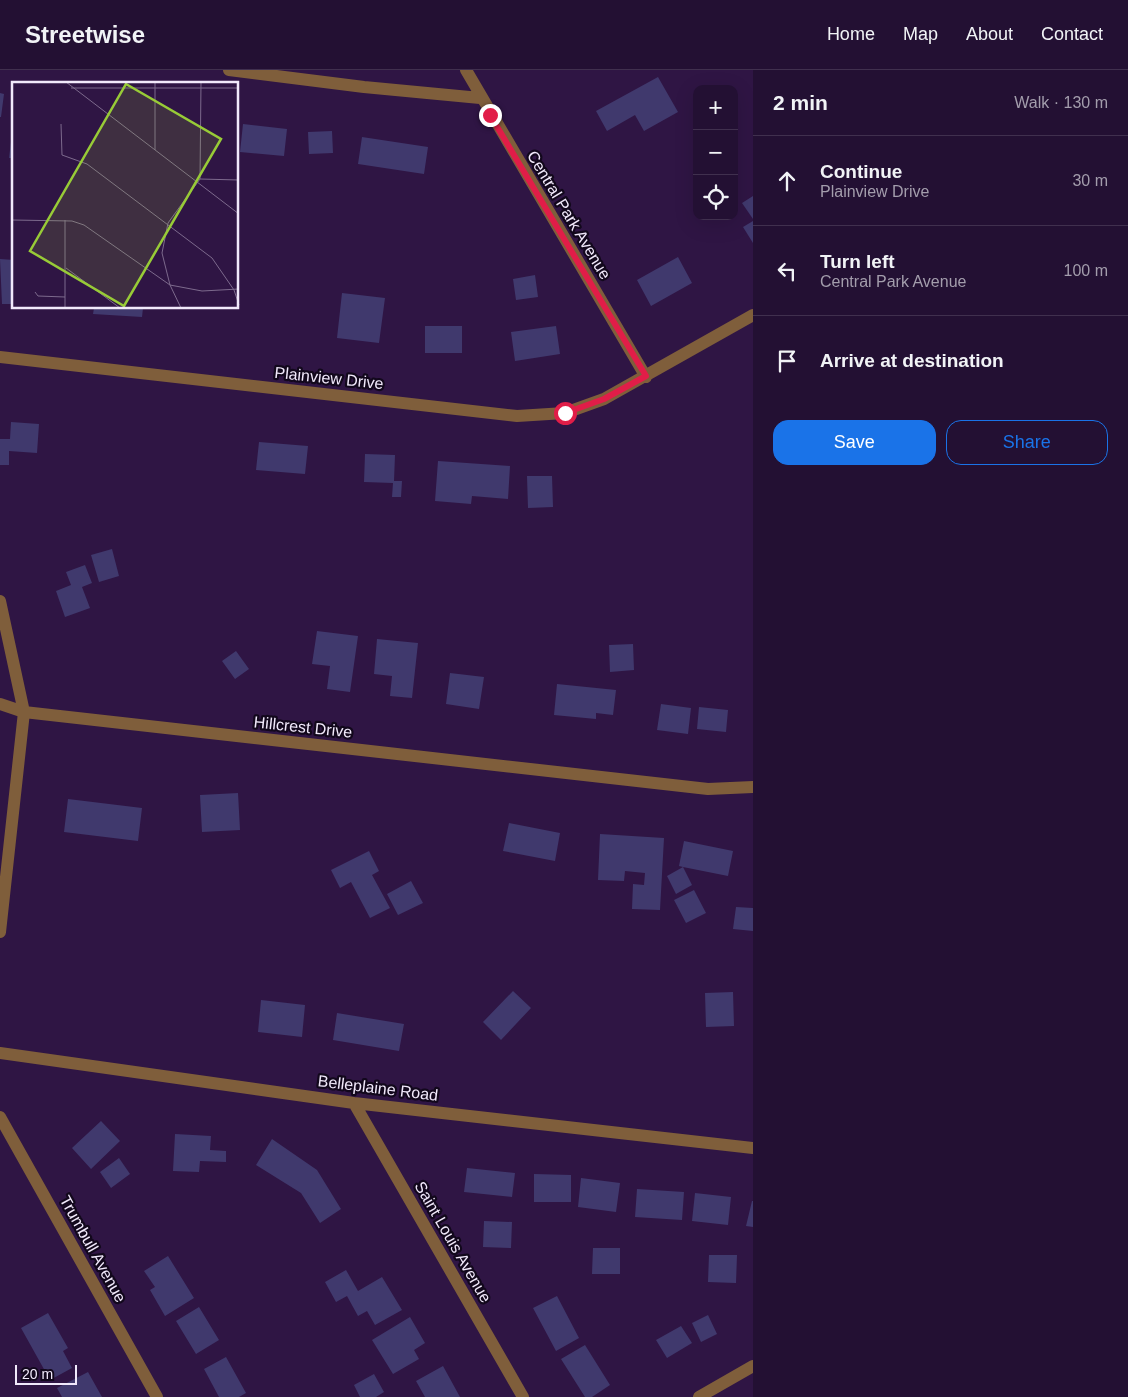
<!DOCTYPE html>
<html lang="en">
<head>
<meta charset="utf-8">
<style>
  body { margin:0; font-family:Arial,sans-serif; background:#2f1e3f; color:#f1f3f6 }
  .controls { position:absolute; right:15px; top:15px; display:grid; overflow:hidden; border-radius:10px; box-shadow:0 5px 20px #0002 }
  .controls button { width:45px; height:45px; display:grid; place-items:center; padding:0; border:0; border-bottom:1px solid #40304e; background:#231033; color:#f1f3f6; font:25px sans-serif }
  .scale { position:absolute; left:15px; bottom:12px; width:62px; box-sizing:border-box; padding-left:5px; border:2px solid #f1e9fb; border-top:0; font-size:14px; line-height:18px; white-space:nowrap; color:#f1e9fb; -webkit-text-stroke:4px #12081c; paint-order:stroke }
  .stop { position:absolute; width:15px; height:15px; margin:-11px; border:4px solid #e11d48; border-radius:50%; background:#fff }
  .stop.end { background:#e11d48; border-color:#fff; box-shadow:0 1px 5px #0008 }
  .list { margin:0; padding:0; list-style:none }
  h2 { display:flex; justify-content:space-between; align-items:center; height:65px; margin:0; padding:0 20px; font-size:21px }
  h2 small { font-size:16px; font-weight:400; color:#a39dac }
  .list li { display:grid; grid-template-columns:32px 1fr auto; gap:15px; align-items:center; box-sizing:border-box; height:90px; padding:0 20px; border-top:1px solid #40304e }
  .list b { display:block; font-size:19px; white-space:nowrap }
  .list p { margin:0; font-size:16px; white-space:nowrap; color:#a39dac }
  .list em { font-size:16px; font-style:normal; color:#a39dac }
  .actions { display:flex; gap:10px; padding:15px 20px }
  .actions a { flex:1; padding:11px 0; border:1px solid #1a73e8; border-radius:15px; text-align:center; font-size:18px; color:#1a73e8 }
  .actions .main { background:#1a73e8; color:#fff }
  .icon { flex:none; width:28px; height:28px; fill:none; stroke:currentColor; stroke-width:2; stroke-linecap:round; stroke-linejoin:round }
  .map { position:relative; flex:none; width:753px; height:1327px; overflow:hidden }
  header { display:flex; align-items:center; gap:30px; box-sizing:border-box; height:70px; padding:0 25px; background:#231033; border-bottom:1px solid #40304e }
  header strong { font-size:24px }
  nav { display:flex; gap:28px; margin-inline-start:auto; font-size:18px }
  main { display:flex }
  aside { flex:1; background:#231033 }
  .map>svg:first-child { display:block }
  .building { fill:#40396d }
  .lines { fill:none; stroke-linecap:round; stroke-linejoin:round }
  .minor { stroke:#7f5e3b; stroke-width:12 }
  .route { stroke:#e11d48; stroke-width:6 }
  .labels { text-anchor:middle; dominant-baseline:central; stroke-width:4.5; stroke-linejoin:round; paint-order:stroke }
  .street-label { font-size:16px; fill:#f1e9fb; stroke:#12081c }
  .inset-road { fill:none; stroke:#7d6a8d; stroke-width:1 }
  .view { fill:#98cb37; fill-opacity:0.15; stroke:#98cb37; stroke-width:2.5 }
  .inset-edge { fill:none; stroke:#f1e9fb; stroke-width:2.5 }
</style>
</head>
<body>
<header>
<strong>Streetwise</strong>
<nav><a>Home</a><a>Map</a><a>About</a><a>Contact</a></nav>
</header>
<main>
<div class="map">
<svg width="753" height="1327" viewBox="0 0 753 1327">
  <rect width="100%" height="100%" fill="#2f1544"/>
  <!-- building -->
  <path class="building" d="M658 7 678 42 644 61 635 45 607 61 596 41Z
    M0 23 4 24 1 47H0Z
    M243 54 287 59 284 86 240 82Z
    M332 61 333 83 309 84 308 62Z
    M12 64H14V88H9Z
    M362 67 428 77 424 104 358 94Z
    M753 126V149L742 133Z
    M753 151V173L743 157Z
    M678 187 692 213 651 236 637 210Z
    M0 189 14 190V234H2Z
    M535 205 538 227 516 230 513 209Z
    M342 223 385 228 379 273 337 268Z
    M94 238H143L142 247 93 244Z
    M425 256H462V283H425Z
    M556 256 560 284 515 291 511 262Z
    M11 352 39 354 37 383 9 381V395H0V369H10Z
    M259 372 308 376 305 404 256 400Z
    M365 384 395 385 394 411H402L401 427H392L393 413 364 412Z
    M438 391 510 396 508 429 472 426 471 434 435 431Z
    M527 406H552L553 437 528 438Z
    M112 479 119 506 99 512 91 485Z
    M85 495 92 513 82 517 90 538 65 547 56 521 71 515 66 502Z
    M317 561 358 566 350 622 327 619 330 596 312 594Z
    M377 569 418 573 412 628 390 626 392 606 374 604Z
    M633 574 634 600 610 602 609 575Z
    M236 581 249 599 235 609 222 591Z
    M450 603 484 607 479 639 446 634Z
    M557 614 616 620 613 645 596 643V649L554 645Z
    M661 634 691 638 688 664 657 660Z
    M699 637 728 640 726 662 697 659Z
    M238 723 240 760 202 762 200 725Z
    M68 729 142 738 138 771 64 762Z
    M509 753 560 763 555 791 503 781Z
    M600 764 664 768 660 840 632 839 633 814 644 815 645 803 625 801 624 811 598 810Z
    M684 771 733 781 728 806 683 797 692 815 676 824 667 806 683 797 679 796Z
    M369 781 379 801 372 805 390 838 370 848 351 812 340 818 331 800Z
    M411 811 423 833 398 845 387 824Z
    M694 820 706 843 686 853 674 830Z
    M736 837 753 838V861L733 859Z
    M513 921 531 938 501 970 483 952Z
    M733 922 734 956 706 957 705 923Z
    M261 930 305 935 302 967 258 962Z
    M337 943 404 954 399 981 333 970Z
    M101 1051 120 1071 91 1099 72 1078Z
    M175 1064 211 1066 210 1080 226 1081V1092L200 1091 199 1102 173 1101Z
    M272 1069 317 1100 341 1139 320 1153 301 1123 256 1095Z
    M119 1088 130 1104 111 1118 100 1102Z
    M467 1098 515 1103 512 1127 464 1122Z
    M534 1104 571 1105V1132H534Z
    M581 1108 620 1113 616 1142 578 1137Z
    M637 1119 684 1122 682 1150 635 1147Z
    M695 1123 731 1127 728 1155 692 1151Z
    M752 1131H753V1157L746 1156Z
    M484 1151 512 1152 511 1178 483 1177Z
    M593 1178H620V1204H592Z
    M709 1185H737L736 1213 708 1212Z
    M168 1186 194 1228 165 1246 150 1220 155 1217 144 1201Z
    M346 1200 358 1221 382 1207 402 1240 375 1255 367 1241 358 1246 347 1226 336 1232 325 1212Z
    M557 1226 579 1268 556 1281 533 1238Z
    M199 1237 219 1270 196 1284 176 1251Z
    M48 1243 68 1278 63 1281 72 1298 50 1310 21 1258Z
    M708 1245 717 1264 701 1272 692 1253Z
    M410 1247 425 1273 414 1280 419 1289 393 1304 372 1270Z
    M681 1256 692 1273 667 1288 656 1270Z
    M585 1275 610 1315 592 1327H585L561 1289Z
    M226 1287 246 1323 239 1327H219L204 1299Z
    M443 1296 460 1327H425L416 1311Z
    M88 1302 102 1327H62L57 1318Z
    M374 1304 384 1322 376 1327H360L354 1315Z"/>
  <g class="lines">
    <!-- minor -->
    <path class="minor" d="M229 0 364 17 480 28
      M466 0 646 307
      M0 287 517 346 565 343 604 329 753 245
      M0 531 24 642 0 862
      M0 634 24 642 708 719 753 717
      M0 983 354 1033 753 1078
      M354 1033 523 1327
      M0 1047 157 1327
      M699 1327 753 1296"/>
  </g>
  <g class="lines">
    <!-- route -->
    <path class="route" d="M490 45 646 306 604 329 565 343"/>
  </g>
  <g class="labels">
    <!-- street labels -->
    <g class="street-label">
      <text transform="translate(569 145) rotate(59)">Central Park Avenue</text>
      <text transform="translate(329 308) rotate(6)">Plainview Drive</text>
      <text transform="translate(303 657) rotate(6)">Hillcrest Drive</text>
      <text transform="translate(378 1018) rotate(7)">Belleplaine Road</text>
      <text transform="translate(453 1172) rotate(60)">Saint Louis Avenue</text>
      <text transform="translate(93 1179) rotate(61)">Trumbull Avenue</text>
    </g>
  </g>
  <!-- overview -->
  <g transform="translate(12 12)">
    <rect width="226" height="226" fill="#2f1544"/>
    <path class="inset-road" d="M54 0 227 132M59 6H227M49 42 50 73 75 82 200 176 222 208 227 223M143 68V0M188 97 189 0M227 98 188 97 156 141 150 171 158 203 190 209 227 207M0 138 60 139 72 143 158 203 169 226M54 186 108 226M23 210 26 214 53 215M53 226V138"/>
    <path class="view" d="M114 2 209 57 112 224 18 169Z"/>
    <rect width="226" height="226" class="inset-edge"/>
  </g>
</svg>
<div class="controls">
<button>+</button>
<button>−</button>
<button><svg class="icon" aria-label="locate" viewBox="0 0 24 24"><circle cx="12" cy="12" r="6"/><path d="M12 2v4M12 18v4M2 12h4M18 12h4"/></svg></button>
</div>
<div class="scale">20 m</div>
<div class="stop" style="left:565px;top:343px"></div>
<div class="stop end" style="left:490px;top:45px"></div>
</div>
<aside>
<h2>2 min<small>Walk · 130 m</small></h2>
<ul class="list">
<li><svg class="icon" aria-label="ahead" viewBox="0 0 24 24"><path d="M12 20V5M6 11l6-6 6 6"/></svg><div><b>Continue</b><p>Plainview Drive</p></div><em>30 m</em></li>
<li><svg class="icon" aria-label="left" viewBox="0 0 24 24"><path d="M17 20v-9H6M10 6l-5 5 5 5"/></svg><div><b>Turn left</b><p>Central Park Avenue</p></div><em>100 m</em></li>
<li><svg class="icon" aria-label="arrive" viewBox="0 0 24 24"><path d="M6 21V4h12l-3 4 3 4H6"/></svg><div><b>Arrive at destination</b></div></li>
</ul>
<div class="actions"><a class="main">Save</a><a>Share</a></div>
</aside>
</main>
</body>
</html>
